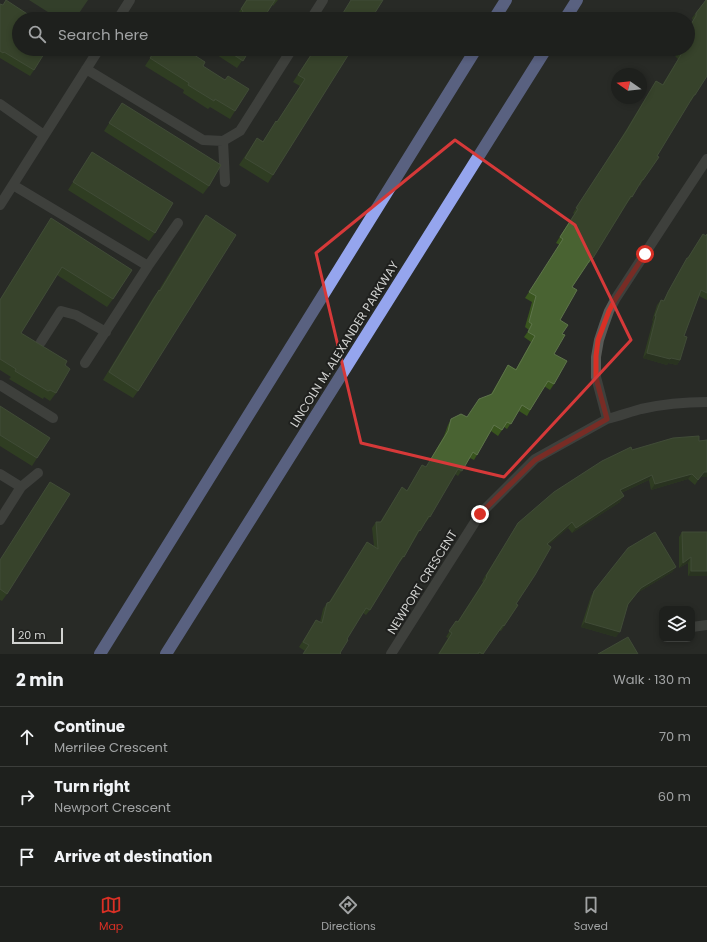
<!DOCTYPE html>
<html lang="en">
<head>
<meta charset="utf-8">
<style>
  body { margin:0; font-family:Poppins,sans-serif; background:#2b2d2a; color:#f1f3f6 }
  .controls { position:absolute; right:12px; bottom:12px; display:grid; overflow:hidden; border-radius:8px; box-shadow:0 2px 6px #0003 }
  .controls button { width:36px; height:36px; display:grid; place-items:center; padding:0; border:0; border-bottom:1px solid #3c3e3b; background:#1e201d; color:#f1f3f6; font:20px sans-serif }
  .compass { position:absolute; left:611px; top:68px; width:36px; height:36px; border-radius:50%; background:#1e201d; box-shadow:0 2px 6px #0003; rotate:284deg }
  .scale { position:absolute; left:12px; bottom:10px; width:51px; box-sizing:border-box; padding-left:4px; border:2px solid #d2d3d1; border-top:0; font-size:11px; line-height:14px; white-space:nowrap; color:#d2d3d1; -webkit-text-stroke:3px #1f201e; paint-order:stroke }
  .stop { position:absolute; width:12px; height:12px; margin:-9px; border:3px solid #d93025; border-radius:50%; background:#fff }
  .stop.end { background:#d93025; border-color:#fff; box-shadow:0 1px 4px #0008 }
  .list { margin:0; padding:0; list-style:none }
  h2 { display:flex; justify-content:space-between; align-items:center; height:52px; margin:0; padding:0 16px; font-size:17px }
  h2 small { font-size:13px; font-weight:400; color:#a1a3a4 }
  .list li { display:grid; grid-template-columns:26px 1fr auto; gap:12px; align-items:center; box-sizing:border-box; height:60px; padding:0 16px; border-top:1px solid #3c3e3b }
  .list b { display:block; font-size:15px; white-space:nowrap }
  .list p { margin:0; font-size:13px; white-space:nowrap; color:#a1a3a4 }
  .list em { font-size:13px; font-style:normal; color:#a1a3a4 }
  .icon { flex:none; width:22px; height:22px; fill:none; stroke:currentColor; stroke-width:2; stroke-linecap:round; stroke-linejoin:round }
  .map { position:relative; flex:none; width:707px; height:654px; overflow:hidden }
  .search { position:absolute; background:#1e201d; box-shadow:0 2px 6px #0003; left:12px; right:12px; top:12px; height:44px; display:flex; align-items:center; gap:10px; box-sizing:border-box; padding:0 14px; border-radius:22px; color:#a1a3a4; font-size:15px }
  .sheet { height:232px; background:#1e201d }
  nav { display:flex; justify-content:space-around; align-items:center; box-sizing:border-box; height:56px; border-top:1px solid #3c3e3b; background:#1e201d; font-size:11px; color:#a1a3a4 }
  nav a { display:grid; justify-items:center; gap:2px }
  nav .on { color:#d93025 }
  .map>svg:first-child { display:block }
  .green { fill:#415a2f }
  .lines { fill:none; stroke-linecap:round; stroke-linejoin:round }
  .minor { stroke:#595b58; stroke-width:10 }
  .highway { stroke:#95a5ee; stroke-width:12 }
  .wall { fill:#39551e }
  .shaded-wall { fill:#2b3e1a }
  .building { fill:#496332; stroke:#5e744b }
  .route { stroke:#d93025; stroke-width:5 }
  .marked { fill:none; stroke:#d63939; stroke-width:3; stroke-linejoin:round }
  .labels { text-anchor:middle; dominant-baseline:central; stroke-width:4; stroke-linejoin:round; paint-order:stroke }
  .street-label { font-size:12px; fill:#d2d3d1; stroke:#1f201e }
</style>
</head>
<body>
<div class="map">
<svg width="707" height="654" viewBox="0 0 707 654">
  <rect width="100%" height="100%" fill="#282a27"/>
  <!-- green -->
  <path class="green" d="M29 0H88L75 19H59Z"/>
  <g class="lines">
    <!-- minor -->
    <path class="minor" d="M118 19 130 0
      M311 19 323 0
      M86 69 203 140 223 141 240 131 292 49
      M0 104 44 135
      M223 141 225 182
      M13 185 148 266
      M0 205 99 49
      M41 342 61 311 76 315 106 332
      M85 363 148 266 178 223
      M0 385 53 418
      M607 419C619 416 630 412 641 409 663 404 685 402 707 402
      M0 474 21 487
      M0 520 21 487 38 473
      M692 627 707 625
      M391 654 480 514 535 459 607 419 596 377V357L599 340 604 325 609 311 616 298 676 206 707 159"/>
    <!-- highway -->
    <path class="highway" d="M494 19 506 0
      M565 19 577 0
      M100 654 476 49
      M166 654 546 49"/>
  </g>
  <!-- wall -->
  <path class="wall" d="M246 0H278L273 6 272 5 263 19H237L238 18 236 17Z
    M706 0 695 95 691 101V100L657 156 643 180 640 186 639 185 632 197 628 202 593 258 589 263H588L572 287 560 320 562 334 554 354V384L550 390 544 386 527 416 519 411 507 429 504 427 498 436 491 431 474 460 470 458 458 476 455 474 430 517 426 522H425L404 557 400 562H399L370 610 366 615 363 613 347 639 340 653 305 651 299 647 316 620 320 622 323 609 327 603 329 602 363 548 367 542 374 546 372 528 376 522H380L402 487 407 490 422 465 426 467 444 436 448 425 451 419 467 417 491 394 508 365 516 369 531 342 524 337 529 330 525 327 532 302 525 298 560 245 556 243 574 214 573 213 623 135 652 87 656 81 662 85 678 59 675 56 679 49H688V35L690 31 688 30V28L693 21 692 18Z
    M0 4 34 70 30 76 0 58Z
    M156 49H185L203 66 235 111 230 119 210 107 208 109 183 93 184 90 145 66Z
    M222 49H250L237 68 217 55Z
    M310 49H352L268 183 239 165 257 138 263 141 276 121 277 122 300 86 293 82 313 51Z
    M122 103 209 186 203 194 104 131Z
    M92 152 155 233 149 241 68 190Z
    M206 215 138 391 133 398 103 380 153 298 159 290 200 223Z
    M51 218 113 299 107 307 57 275 21 333 65 365 56 393 50 401 44 397 43 399 9 379 11 377 0 370V299Z
    M703 234 706 236 707 234V300L699 296 684 336 680 360 677 365 668 363 667 365 643 358 653 321H652L657 305 661 300 663 301 684 263 687 258H688Z
    M0 406 37 458 32 466 0 446Z
    M632 450 700 477 695 485 688 479 651 490 649 480 621 493 620 502 572 533 568 528 548 545 516 604 518 605 501 631 499 630 483 654H438L448 638 446 637 456 621H458L483 582 482 581 518 523Z
    M50 482 7 594 2 601 0 600V560Z
    M682 532H707V576H688V563L679 568V537Z
    M676 567 672 572 637 593 628 605 616 637 581 627 591 596 594 591Z"/>
  <!-- shaded-wall -->
  <path class="shaded-wall" d="M655 316H656L653 321H652Z
    M647 353 671 358 680 360 677 365 668 363 667 365 643 358Z
    M704 472H707V477H700Z
    M692 474 688 479 651 490 655 484Z
    M652 475 649 480 616 495 620 490Z
    M624 496 620 502 572 533 576 528Z
    M572 522 568 528 543 550 547 544Z
    M691 557 688 563 679 568 683 563Z
    M676 567 672 572 637 593 625 610 641 588Z
    M691 571H707V576H688Z
    M585 622 620 632 616 637 581 627Z"/>
  <!-- building -->
  <path class="building" d="M6 0 35 19H19V49H47L34 70 4 52 3 53 0 51V4L3 5Z
    M247 0H275L263 19H238L243 11 241 9Z
    M351 0H383L371 19H329L333 14 340 18Z
    M706 0H707V76L695 95H694L657 156 659 157 643 180H642L632 197 631 196 593 258 592 257 572 287 577 290 560 320 568 325 562 334 565 335 554 354 567 361 554 384 548 381 530 410 522 405 511 424 507 422 502 430 494 425 477 455 473 452 462 471 458 469 430 517 429 516 420 531 419 530 404 557 403 556 370 610 366 608 347 639 348 640 340 653 341 654H303L309 645 303 642 316 620 322 623 327 603 330 602 367 542 378 549 376 522H381L402 487 407 491 422 465 426 467 448 431 451 419 461 414 467 417 479 399 492 394 508 365 516 370 535 336 528 332 532 324 529 322 536 296 529 292 563 239 560 237 578 209 576 208 627 130 656 81 663 85 682 53 678 51 680 49H688V35L694 26 691 24 696 16V13Z
    M156 49H185L205 62 203 66 225 80 228 76 249 89 235 111 215 99 214 101 188 85 189 83 150 58Z
    M225 49H250L243 61Z
    M315 49H352L273 175 245 158 257 138 263 142 276 121 277 122 305 79 298 75Z
    M122 103 221 165 209 186 109 123Z
    M92 152 173 203 155 233 73 182Z
    M206 215 236 235 138 391 109 372 159 290 160 291Z
    M51 218 132 270 113 299 62 267 21 333 67 361 65 365 70 369 56 393 50 390 48 391 15 371 16 369 0 359V300Z
    M703 234 706 236 707 234V293L701 290 684 336 687 337 680 360 671 358 670 359 647 353 656 316H655L661 300 664 301 668 292 687 258H688Z
    M0 406 50 438 37 458 0 435Z
    M699 436V441L707 440V472H704L698 480 692 474 655 484 652 475 620 490 624 496 576 528 572 522 547 544 551 547 535 575 516 604 518 605 504 626 503 625 483 654 479 652 478 654H439L452 633 449 631 456 621 458 622 487 577 486 576 518 523 554 492 602 461 631 447 632 450 673 438Z
    M50 482 70 494 7 594 0 589V560Z
    M655 532 676 567 641 588 628 604 620 632 585 622 594 591 628 548Z
    M682 532H707V571H691V557L683 563Z
    M628 637 638 654H598Z"/>
  <g class="lines">
    <!-- route -->
    <path class="route" d="M480 514 535 460 607 419 596 378V356L598 340 609 311 616 298 645 254"/>
  </g>
  <!-- marked area -->
  <path d="M0 0H707V654H0ZM455 140 575 225 631 340 504 477 361 443 316 253Z" fill="#282a27" fill-opacity=".55" fill-rule="evenodd"/>
  <path class="marked" d="M455 140 575 225 631 340 504 477 361 443 316 253Z"/>
  <g class="labels">
    <!-- street labels -->
    <g class="street-label">
      <text transform="translate(344 344) rotate(-58)">LINCOLN M. ALEXANDER PARKWAY</text>
      <text transform="translate(422 582) rotate(-58)">NEWPORT CRESCENT</text>
    </g>
  </g>
</svg>
<div class="controls">
<button><svg class="icon" aria-label="layers" viewBox="0 0 24 24"><path d="M12 4l9 5-9 5-9-5zM3 14l9 5 9-5"/></svg></button>
</div>
<svg class="compass" viewBox="-18 -18 36 36"><path d="M0-13l5 13h-10z" fill="#e53935"/><path d="M0 13l5-13h-10z" fill="#a1a3a4"/></svg>
<div class="scale">20 m</div>
<div class="stop" style="left:645px;top:254px"></div>
<div class="stop end" style="left:480px;top:514px"></div>
<div class="search"><svg class="icon" aria-label="search" viewBox="0 0 24 24"><circle cx="10" cy="10" r="6"/><path d="M15 15l6 6"/></svg>Search here</div>
</div>
<section class="sheet">
<h2>2 min<small>Walk · 130 m</small></h2>
<ul class="list">
<li><svg class="icon" aria-label="ahead" viewBox="0 0 24 24"><path d="M12 20V5M6 11l6-6 6 6"/></svg><div><b>Continue</b><p>Merrilee Crescent</p></div><em>70 m</em></li>
<li><svg class="icon" aria-label="right" viewBox="0 0 24 24"><path d="M7 20v-9h11M14 6l5 5-5 5"/></svg><div><b>Turn right</b><p>Newport Crescent</p></div><em>60 m</em></li>
<li><svg class="icon" aria-label="arrive" viewBox="0 0 24 24"><path d="M6 21V4h12l-3 4 3 4H6"/></svg><div><b>Arrive at destination</b></div></li>
</ul>
</section>
<nav>
<a class="on"><svg class="icon" aria-label="map" viewBox="0 0 24 24"><path d="M3 6l6-2 6 2 6-2v14l-6 2-6-2-6 2zM9 4v14M15 6v14"/></svg>Map</a>
<a><svg class="icon" aria-label="directions" viewBox="0 0 24 24"><path d="M12 3l9 9-9 9-9-9zM9 14v-3h6M13 9l2 2-2 2"/></svg>Directions</a>
<a><svg class="icon" aria-label="saved" viewBox="0 0 24 24"><path d="M7 4h10v16l-5-4-5 4z"/></svg>Saved</a>
</nav>
</body>
</html>
